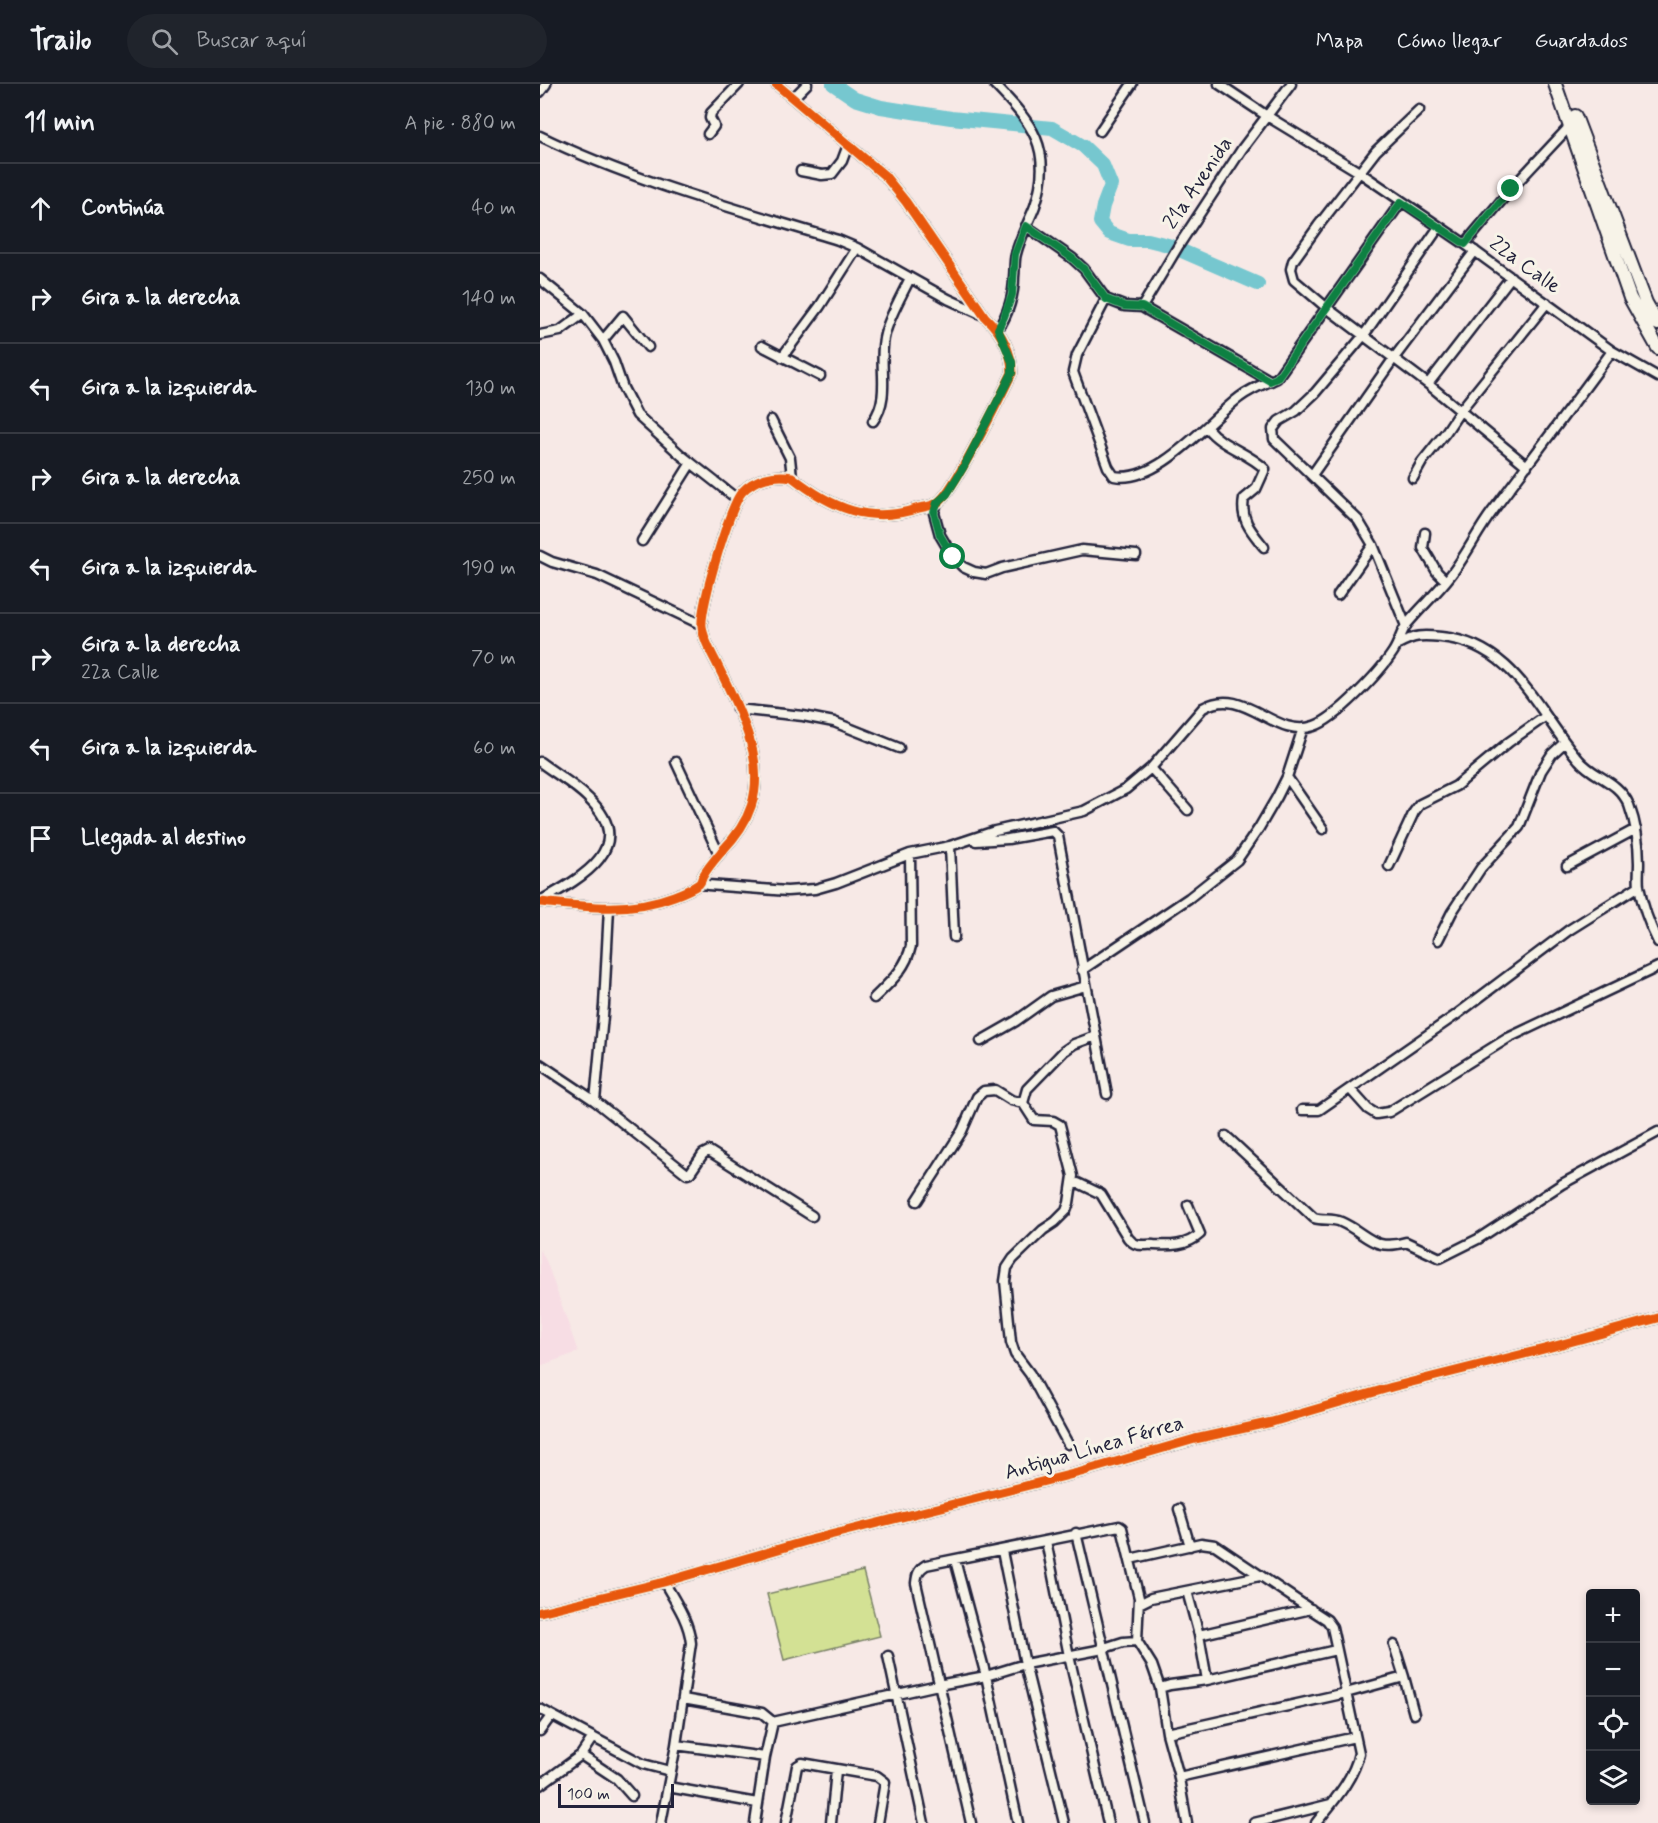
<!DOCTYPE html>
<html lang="es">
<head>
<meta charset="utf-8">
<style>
  body { margin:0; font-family:Mynerve,sans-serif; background:#20242c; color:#f1f3f6 }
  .controls { position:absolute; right:18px; bottom:18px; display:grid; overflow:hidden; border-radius:6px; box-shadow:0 3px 9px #0003 }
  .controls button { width:54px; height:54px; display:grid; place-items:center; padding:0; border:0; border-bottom:2px solid #363941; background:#171b24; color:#f1f3f6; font:30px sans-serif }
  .scale { position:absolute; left:18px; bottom:15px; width:116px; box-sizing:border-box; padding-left:6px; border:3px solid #22223b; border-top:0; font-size:16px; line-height:21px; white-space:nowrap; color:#22223b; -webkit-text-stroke:4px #f7f3e8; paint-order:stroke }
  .stop { position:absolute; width:18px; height:18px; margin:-14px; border:4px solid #0b8043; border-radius:50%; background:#fff }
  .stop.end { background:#0b8043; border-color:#fff; box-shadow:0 2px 6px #0008 }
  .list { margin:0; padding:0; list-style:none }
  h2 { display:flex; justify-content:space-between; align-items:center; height:78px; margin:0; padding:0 24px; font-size:26px }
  h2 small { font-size:20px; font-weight:400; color:#9ea1a6 }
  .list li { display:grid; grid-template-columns:39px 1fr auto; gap:18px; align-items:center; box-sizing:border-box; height:90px; padding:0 24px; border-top:2px solid #363941 }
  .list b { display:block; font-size:22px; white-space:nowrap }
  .list p { margin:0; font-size:20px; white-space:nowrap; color:#9ea1a6 }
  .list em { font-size:20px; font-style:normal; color:#9ea1a6 }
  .icon { flex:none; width:33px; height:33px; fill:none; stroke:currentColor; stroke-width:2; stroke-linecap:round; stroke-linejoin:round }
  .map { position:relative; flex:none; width:1118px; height:1739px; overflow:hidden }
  header { display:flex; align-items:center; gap:36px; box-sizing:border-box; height:84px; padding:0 30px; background:#171b24; border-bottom:2px solid #363941 }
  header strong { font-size:28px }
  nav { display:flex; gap:33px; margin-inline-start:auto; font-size:21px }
  .search { width:420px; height:54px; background:#20242c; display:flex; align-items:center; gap:15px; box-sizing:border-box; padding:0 21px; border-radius:33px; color:#9ea1a6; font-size:22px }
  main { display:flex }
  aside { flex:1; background:#171b24 }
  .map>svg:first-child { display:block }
  .built { fill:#f7dde4 }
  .green { fill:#d3e194; stroke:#7a8268; stroke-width:1.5 }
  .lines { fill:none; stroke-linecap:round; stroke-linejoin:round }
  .river { stroke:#76c7cf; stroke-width:14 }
  .street-casing { stroke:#22223b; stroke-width:13 }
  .secondary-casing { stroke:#22223b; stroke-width:16 }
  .street { stroke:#f7f3e8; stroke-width:8 }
  .secondary { stroke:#f7f3e8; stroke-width:12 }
  .cycleway-casing { stroke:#f7f3e8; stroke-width:13 }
  .cycleway { stroke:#e8590c; stroke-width:9 }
  .route { stroke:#0b8043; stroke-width:8 }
  .labels { text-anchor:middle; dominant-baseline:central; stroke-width:6; stroke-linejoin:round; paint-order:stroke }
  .street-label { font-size:21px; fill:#22223b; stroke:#f7f3e8 }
</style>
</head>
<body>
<header>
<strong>Trailo</strong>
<div class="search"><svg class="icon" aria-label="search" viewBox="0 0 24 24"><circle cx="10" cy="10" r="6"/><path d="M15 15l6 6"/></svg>Buscar aquí</div>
<nav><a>Mapa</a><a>Cómo llegar</a><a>Guardados</a></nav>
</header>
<main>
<aside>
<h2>11 min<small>A pie · 880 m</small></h2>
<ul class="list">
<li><svg class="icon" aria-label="ahead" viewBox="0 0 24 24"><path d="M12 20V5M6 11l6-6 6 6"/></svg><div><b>Continúa</b></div><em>40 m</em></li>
<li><svg class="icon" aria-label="right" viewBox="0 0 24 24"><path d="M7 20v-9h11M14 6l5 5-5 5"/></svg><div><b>Gira a la derecha</b></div><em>140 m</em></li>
<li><svg class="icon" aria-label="left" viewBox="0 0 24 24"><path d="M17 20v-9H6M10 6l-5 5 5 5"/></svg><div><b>Gira a la izquierda</b></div><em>130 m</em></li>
<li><svg class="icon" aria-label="right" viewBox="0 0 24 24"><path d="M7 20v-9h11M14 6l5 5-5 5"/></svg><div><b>Gira a la derecha</b></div><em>250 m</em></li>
<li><svg class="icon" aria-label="left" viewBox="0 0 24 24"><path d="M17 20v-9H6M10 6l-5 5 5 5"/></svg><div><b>Gira a la izquierda</b></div><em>190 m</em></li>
<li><svg class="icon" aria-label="right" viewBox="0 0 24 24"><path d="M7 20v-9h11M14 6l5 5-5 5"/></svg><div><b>Gira a la derecha</b><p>22a Calle</p></div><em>70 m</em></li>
<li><svg class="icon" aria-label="left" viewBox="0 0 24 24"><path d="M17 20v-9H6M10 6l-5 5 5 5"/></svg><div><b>Gira a la izquierda</b></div><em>60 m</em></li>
<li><svg class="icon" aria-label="arrive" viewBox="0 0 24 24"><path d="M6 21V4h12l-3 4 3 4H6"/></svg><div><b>Llegada al destino</b></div></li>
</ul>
</aside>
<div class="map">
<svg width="1118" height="1739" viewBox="0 0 1118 1739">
  <rect width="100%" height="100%" fill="#f7e9e6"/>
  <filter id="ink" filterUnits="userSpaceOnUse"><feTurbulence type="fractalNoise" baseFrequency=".0167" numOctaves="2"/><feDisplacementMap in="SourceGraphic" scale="12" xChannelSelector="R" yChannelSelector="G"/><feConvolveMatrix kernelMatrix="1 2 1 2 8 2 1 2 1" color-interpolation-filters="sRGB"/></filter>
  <g filter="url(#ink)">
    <!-- built -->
    <path class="built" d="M0 1165 7 1179 38 1268 0 1282Z"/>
    <!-- green -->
    <path class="green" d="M323 1487 340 1552 244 1576 227 1510Z"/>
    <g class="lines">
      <!-- river -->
      <path class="river" d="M293 0 315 15 341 23 411 34 512 44 543 62 563 81 571 101 563 122 560 138 569 149 589 156H608L628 161 718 200"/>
      <defs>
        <path id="street" d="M454 0C492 39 514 65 495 122 489 138 480 153 476 170 474 177 475 185 474 193 474 210 468 231 458 245
          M679 0 727 32 819 88 925 160 1072 267 1118 293
          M0 8 6 0
          M253 14 267 0
          M879 26 836 67 778 142 753 177 751 185 754 196 787 224 888 300 987 382
          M560 47 592 0
          M168 50 174 42 170 34 171 29 199 0
          M0 52C95 98 197 125 298 156L317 164 408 215 443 231
          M261 87 282 91 292 90 302 77 308 61
          M486 142 532 174 544 185 566 215 584 222 602 223 731 297
          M925 160 971 105 1030 42
          M0 195 43 230 63 256 74 278 83 304 97 331 141 371 197 415
          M566 215 537 271 533 288 568 383 574 392C617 401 669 336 700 313 712 304 724 300 737 294L861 118
          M602 223 639 161 702 65 751 0
          M0 251 20 247 43 230
          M63 256 83 232 108 263
          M222 262 280 292
          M242 273 280 222 317 164
          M888 300 971 193
          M231 336 250 374 252 393
          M333 337C352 312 337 278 345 250 350 231 362 211 370 194
          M667 344C682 363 708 368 725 385L716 405 704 415C700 436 712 448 724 463
          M772 391 854 274 935 167
          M873 394 882 378 906 348 920 327 1007 219
          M397 419 394 429 400 451 413 473 423 483 434 488 446 490 462 484 542 466 596 471
          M885 449 883 464 897 488 906 497
          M102 457 151 379
          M0 472 12 478 57 491 162 541
          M798 511 833 461
          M866 542 833 461 818 436 734 355 733 345 739 337 756 327 775 309 824 251 899 143
          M858 560C875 551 882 551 901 553 975 560 997 628 1039 676 1054 694 1078 696 1089 721 1096 740 1099 760 1099 779 1099 787 1098 795 1099 802 1102 820 1110 842 1118 858
          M197 625 263 632 294 638 359 664
          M0 678C16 690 34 700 48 714 100 763 40 795 0 817
          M136 678 179 770
          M611 684 648 726
          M747 693 783 745
          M436 757 468 755 513 747 518 752 567 1010
          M410 762 414 853
          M849 782 874 728 880 720 916 702 969 658 1006 632
          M1027 782 1096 745
          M160 799 168 801 247 807 275 805 296 799 370 770 410 762 455 747 544 727 586 705 611 684 663 624C705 600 734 656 774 642 796 635 840 588 853 568 859 559 861 548 867 540 881 523 897 509 910 492 926 472 937 448 952 428 992 374 1033 321 1072 267
          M0 818C46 823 90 829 134 812 142 809 152 805 159 800 162 797 161 796 163 792 168 783 176 774 182 767 211 737 221 709 213 668 206 638 190 607 177 580 171 568 163 555 162 542 160 523 190 421 202 408 215 394 235 390 252 393 292 424 329 441 379 424 385 423 392 422 397 419 412 411 462 310 472 289 472 267 461 248 445 233L366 118 345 92 236 0
          M898 856 912 828 941 784 979 743 1001 687 1012 670 1024 659
          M542 886 649 814 697 776 719 744 737 713 747 693 763 644
          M334 914C350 898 366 885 371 862L370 770
          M441 957 476 937 511 912 546 902
          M0 980 55 1017 147 1090 150 1089 163 1070 169 1067 272 1132
          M810 1005 828 1025 836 1030 849 1028 968 954 1118 883
          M55 1017 64 921 69 824
          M762 1026H779L916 931 1029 846 1099 802
          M686 1052 774 1134C783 1137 792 1134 801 1138 828 1150 833 1168 866 1158L900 1174 938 1155 1022 1100 1118 1048
          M533 1101 538 1099 561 1110 588 1154C596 1164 603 1160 614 1161 630 1162 647 1162 660 1150L648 1121
          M377 1117 422 1047 437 1013 444 1007 455 1006 471 1016 483 1019
          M528 1360 490 1290 475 1270 471 1258 465 1197 467 1184 473 1175 503 1146 515 1138 526 1127 529 1119 533 1092 520 1041 513 1037 494 1036 483 1019 487 1005 524 967 534 960 556 952
          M639 1425 650 1462
          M536 1449 605 1739
          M506 1457 529 1572 568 1739
          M462 1467 485 1580 524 1739
          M590 1475 661 1459 675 1461 767 1523 787 1536 792 1543 819 1669C814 1695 792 1719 776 1739
          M415 1476 446 1592 478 1739
          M647 1507 659 1551 667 1596
          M599 1520 611 1514 720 1492
          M0 1528 124 1498 270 1456 541 1388 655 1355 732 1338 852 1303 1004 1265 1118 1234
          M659 1551 771 1525
          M348 1572 384 1739
          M864 1593 874 1630
          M620 1604 630 1601 667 1596 796 1566
          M143 1615 222 1629 233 1638
          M0 1625 103 1680 130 1687
          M0 1647 11 1632
          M627 1649 806 1609 864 1593 854 1561
          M136 1661 225 1673
          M41 1671 77 1695 92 1712
          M639 1693 815 1653
          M0 1701 41 1671 53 1653
          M128 1703 217 1719
          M121 1739 136 1661 151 1559C149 1537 135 1517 124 1498
          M215 1739 225 1673 233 1638 398 1601 446 1592 485 1580 558 1566 583 1558 597 1557 612 1581 620 1604 627 1649 638 1689 647 1739
          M246 1739 257 1682 262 1679 337 1692 345 1698 338 1739
          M291 1739 296 1686
          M431 1739 376 1499C377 1490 378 1486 386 1481L579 1442 582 1444 599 1514 597 1557
          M714 1739 791 1720"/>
        <path id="secondary" d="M1015 0 1090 214 1118 264
          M1035 32 1106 219 1118 240"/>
      </defs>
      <!-- street casing -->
      <use href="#street" class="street-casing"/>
      <!-- secondary casing -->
      <use href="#secondary" class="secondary-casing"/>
      <!-- street -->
      <use href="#street" class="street"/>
      <!-- secondary -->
      <use href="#secondary" class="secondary"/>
      <defs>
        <path id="cycleway" d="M0 818C46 823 90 829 134 812 142 809 152 805 159 800 162 797 161 796 163 792 168 783 176 774 182 767 211 737 221 709 213 668 206 638 190 607 177 580 171 568 163 555 162 542 160 523 190 421 202 408 215 394 235 390 252 393 292 424 329 441 379 424 385 423 392 422 397 419 412 411 462 310 472 289 472 267 461 248 445 233L366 118 345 92 236 0
          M0 1528 124 1498 270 1456 541 1388 655 1355 732 1338 852 1303 1004 1265 1118 1234"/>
      </defs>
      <!-- cycleway casing -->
      <use href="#cycleway" class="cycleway-casing"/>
      <!-- cycleway -->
      <use href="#cycleway" class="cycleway"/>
    </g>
  </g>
  <g class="lines" filter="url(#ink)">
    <!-- route -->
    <path class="route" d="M413 473 400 451 394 429 397 419 407 410 423 384 472 289V278L458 245 464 233 472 211 475 170 486 142 532 174 544 185 566 215 584 222 602 223 730 297 737 294 742 287 861 118 925 160 971 105"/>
  </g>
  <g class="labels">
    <!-- street labels -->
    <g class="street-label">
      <text transform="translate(658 99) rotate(-56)">21a Avenida</text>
      <text transform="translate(985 181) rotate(36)">22a Calle</text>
      <text transform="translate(554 1364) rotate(-16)">Antigua Línea Férrea</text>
    </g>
  </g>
</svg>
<div class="controls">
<button>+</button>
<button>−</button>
<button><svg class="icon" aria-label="locate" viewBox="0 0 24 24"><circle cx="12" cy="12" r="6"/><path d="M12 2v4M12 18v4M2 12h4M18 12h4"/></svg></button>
<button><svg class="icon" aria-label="layers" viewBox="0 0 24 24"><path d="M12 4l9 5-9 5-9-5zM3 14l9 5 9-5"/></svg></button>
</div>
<div class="scale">100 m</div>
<div class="stop" style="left:413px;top:473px"></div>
<div class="stop end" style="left:971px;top:105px"></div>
</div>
</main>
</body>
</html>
